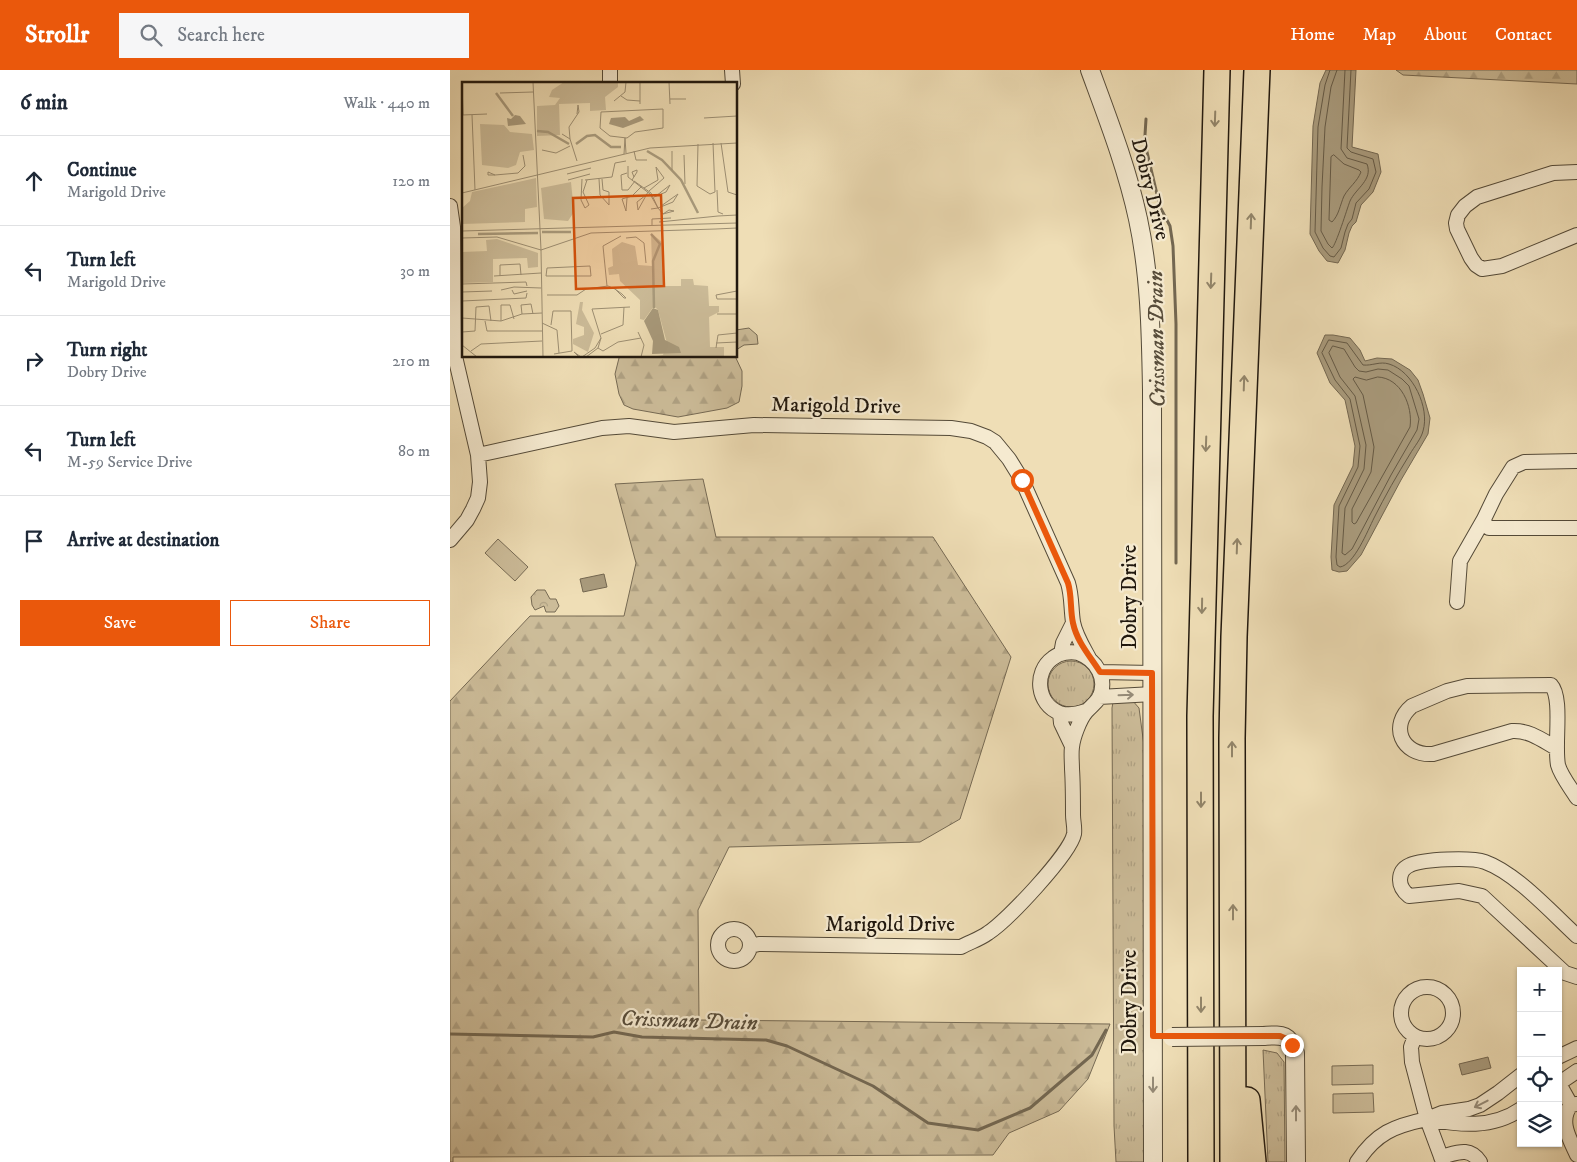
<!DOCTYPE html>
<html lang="en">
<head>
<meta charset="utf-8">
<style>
  body { margin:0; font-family:"IM FELL DW Pica",serif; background:#f6f6f7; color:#1f2937 }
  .controls { position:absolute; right:15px; bottom:15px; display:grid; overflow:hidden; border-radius:0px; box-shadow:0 1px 4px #0004 }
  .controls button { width:45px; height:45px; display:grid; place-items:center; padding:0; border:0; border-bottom:1px solid #e0e1e3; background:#fff; color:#1f2937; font:25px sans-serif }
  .stop { position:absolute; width:15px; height:15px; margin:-11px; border:4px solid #ea580c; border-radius:50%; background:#fff }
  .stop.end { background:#ea580c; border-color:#fff; box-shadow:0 1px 5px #0008 }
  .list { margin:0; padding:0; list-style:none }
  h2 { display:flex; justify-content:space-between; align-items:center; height:65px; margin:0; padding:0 20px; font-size:21px }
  h2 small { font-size:16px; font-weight:400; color:#747a83 }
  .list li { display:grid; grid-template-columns:32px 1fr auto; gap:15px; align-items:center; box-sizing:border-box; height:90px; padding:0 20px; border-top:1px solid #e0e1e3 }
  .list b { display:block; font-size:19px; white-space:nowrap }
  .list p { margin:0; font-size:16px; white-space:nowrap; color:#747a83 }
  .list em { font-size:16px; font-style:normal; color:#747a83 }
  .actions { display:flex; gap:10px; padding:15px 20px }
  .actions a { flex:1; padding:11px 0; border:1px solid #ea580c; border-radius:0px; text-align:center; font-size:18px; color:#ea580c }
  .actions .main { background:#ea580c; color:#fff }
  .icon { flex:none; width:28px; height:28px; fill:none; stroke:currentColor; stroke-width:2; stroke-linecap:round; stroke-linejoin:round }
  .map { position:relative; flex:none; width:1127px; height:1092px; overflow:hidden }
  header { display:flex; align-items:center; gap:30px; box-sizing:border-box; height:70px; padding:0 25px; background:#ea580c; color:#fff }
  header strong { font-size:24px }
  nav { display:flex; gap:28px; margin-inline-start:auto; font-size:18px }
  .search { width:350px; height:45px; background:#f6f6f7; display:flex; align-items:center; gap:12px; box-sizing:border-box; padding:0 18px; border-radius:0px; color:#747a83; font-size:19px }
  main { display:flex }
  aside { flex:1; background:#fff }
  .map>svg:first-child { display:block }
  .grass { fill:url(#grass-tufts); stroke:#766a54 }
  .forest { fill:url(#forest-firs); stroke:#766a54 }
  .park { fill:url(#park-crowns); stroke:#766a54 }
  .pitch { fill:#ccbc99; stroke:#766a54 }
  .water { fill:#a99b7d; stroke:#736751 }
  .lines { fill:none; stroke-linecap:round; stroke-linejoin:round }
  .shore { stroke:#655a46; stroke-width:1 }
  .stream { stroke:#736751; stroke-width:3 }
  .minor-casing { stroke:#544a38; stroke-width:16 }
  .tertiary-casing { stroke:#544a38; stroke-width:20 }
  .motorway-casing { stroke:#21180e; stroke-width:28 }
  .minor { stroke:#f5ead0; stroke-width:14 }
  .tertiary { stroke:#f5ead0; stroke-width:18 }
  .motorway { stroke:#efdeb6; stroke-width:25 }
  .tertiary-bridge-casing { stroke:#544a38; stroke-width:20; stroke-linecap:butt }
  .tertiary-bridge { stroke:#f5ead0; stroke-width:18 }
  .oneway { stroke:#92856a }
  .oneway2 { stroke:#968c79 }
  .route { stroke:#ea580c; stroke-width:6 }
  .labels { text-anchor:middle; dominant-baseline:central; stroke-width:4.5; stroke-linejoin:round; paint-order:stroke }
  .street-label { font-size:21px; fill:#21180e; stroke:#f5ead0 }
  .water-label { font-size:22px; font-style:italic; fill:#574c3a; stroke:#f5ead0 }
  .inset-river { fill:none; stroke:#a99b7d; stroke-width:2.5 }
  .inset-road { fill:none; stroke:#9d8f73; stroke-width:1 }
  .view { fill:#d4520c; fill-opacity:0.15; stroke:#d4520c; stroke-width:2.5 }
  .inset-edge { fill:none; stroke:#21180e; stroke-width:2.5 }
</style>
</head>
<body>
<header>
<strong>Strollr</strong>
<div class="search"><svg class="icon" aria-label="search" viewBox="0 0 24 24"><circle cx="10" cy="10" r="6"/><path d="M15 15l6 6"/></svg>Search here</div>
<nav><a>Home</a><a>Map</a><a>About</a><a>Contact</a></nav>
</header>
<main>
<aside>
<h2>6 min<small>Walk · 440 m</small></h2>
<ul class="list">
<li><svg class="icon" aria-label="ahead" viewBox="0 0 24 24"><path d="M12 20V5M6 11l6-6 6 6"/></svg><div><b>Continue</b><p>Marigold Drive</p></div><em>120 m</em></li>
<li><svg class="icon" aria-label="left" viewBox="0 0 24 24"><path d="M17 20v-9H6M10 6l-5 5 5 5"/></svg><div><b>Turn left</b><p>Marigold Drive</p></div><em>30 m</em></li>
<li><svg class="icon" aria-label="right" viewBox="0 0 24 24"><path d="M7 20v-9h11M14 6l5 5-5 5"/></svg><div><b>Turn right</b><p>Dobry Drive</p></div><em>210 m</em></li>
<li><svg class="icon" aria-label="left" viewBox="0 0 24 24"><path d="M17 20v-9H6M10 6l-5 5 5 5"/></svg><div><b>Turn left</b><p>M-59 Service Drive</p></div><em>80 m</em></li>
<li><svg class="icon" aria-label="arrive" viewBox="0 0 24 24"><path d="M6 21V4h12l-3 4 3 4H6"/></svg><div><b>Arrive at destination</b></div></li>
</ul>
<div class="actions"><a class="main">Save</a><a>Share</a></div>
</aside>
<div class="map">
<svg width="1127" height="1092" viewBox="0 0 1127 1092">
  <defs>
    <pattern id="grass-tufts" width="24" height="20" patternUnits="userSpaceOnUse" patternTransform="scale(1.25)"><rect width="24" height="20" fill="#ccbc99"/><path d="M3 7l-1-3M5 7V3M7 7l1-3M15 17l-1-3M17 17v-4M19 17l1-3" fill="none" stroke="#afa183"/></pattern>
    <pattern id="forest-firs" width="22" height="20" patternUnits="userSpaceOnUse" patternTransform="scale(1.25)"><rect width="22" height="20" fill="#ccbc99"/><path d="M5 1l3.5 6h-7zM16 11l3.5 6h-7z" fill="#afa183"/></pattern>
    <pattern id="park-crowns" width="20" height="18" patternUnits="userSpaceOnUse" patternTransform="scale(1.25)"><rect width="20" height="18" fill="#ccbc99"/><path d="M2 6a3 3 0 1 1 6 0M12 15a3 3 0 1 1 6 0" fill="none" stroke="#afa183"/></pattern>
  </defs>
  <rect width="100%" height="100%" fill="#efdeb6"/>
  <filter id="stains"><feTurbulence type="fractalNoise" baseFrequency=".004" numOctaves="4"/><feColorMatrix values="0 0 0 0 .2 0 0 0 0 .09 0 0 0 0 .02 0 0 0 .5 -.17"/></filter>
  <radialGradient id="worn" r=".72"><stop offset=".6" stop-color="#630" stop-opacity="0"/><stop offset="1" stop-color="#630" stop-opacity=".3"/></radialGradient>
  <!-- grass -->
  <path class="grass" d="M598 614a23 23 0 1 1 46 0a23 23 0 1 1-46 0Z
    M682 630 689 638 694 676 695 1092H666L664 1056 662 638 663 632Z
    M813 980 827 983 834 992 835 1092H818Z"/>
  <!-- forest -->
  <path class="forest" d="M946 0H1127V14L953 5Z
    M299 258 307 265 308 274 294 275 286 280V260Z
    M171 286H285L292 301V316L289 332 277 338 228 347 183 339 174 335 169 324 165 304 169 288Z
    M253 409 266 467H483L561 587 510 749 470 772 279 777 248 840 249 950 660 954 638 1009 609 1041 559 1063 543 1085 3 1087V1092H0V631L80 546H174L186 493 165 414Z"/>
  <!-- park -->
  <path class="park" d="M87 520H95L100 529H106L109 536 105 542H96L94 536 85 540 82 535 81 527Z"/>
  <!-- pitch -->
  <path class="pitch" d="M48 469 78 497 65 511 35 483Z
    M923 995V1014L882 1015V996Z
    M923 1023 924 1042 883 1043V1024Z"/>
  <!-- water -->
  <path class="water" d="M876 0H906L902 77 928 84 931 102 923 122 911 135 906 152 902 156 899 163 895 180 888 193 877 191 869 181 860 164 863 56 870 13Z
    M875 265H883L900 268 910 280 915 291 927 288 942 289 960 300 968 310 973 324 980 348 978 364 951 410 911 485 897 501 889 502 882 500 881 487 884 435 903 396 905 376 895 330 880 313 867 283Z
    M154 504 157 517 133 522 130 509Z
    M1038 987 1041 998 1012 1005 1009 994Z"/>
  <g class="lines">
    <!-- shore -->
    <path class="shore" d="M880 0 875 15 868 57 865 162 873 178 880 186 884 187 891 178 895 162 898 154 902 149 906 133 919 119 926 102 923 89 901 82 897 78 901 0
      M887 0 881 17 875 57 872 117 871 161 878 174 882 178C886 175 897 139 900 131 906 118 923 110 917 94L897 88 891 79 895 0
      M884 85 894 94 909 100 911 102C907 112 899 117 894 126 890 135 889 145 882 152L879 150 881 87Z
      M879 270 897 273 913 295C922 296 930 291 939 294 963 301 980 338 973 361 971 369 964 377 960 384 947 405 935 426 924 448 918 460 904 495 890 497L887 495 886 487 889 436 908 397 910 376 900 329 885 310 872 283Z
      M883 276 894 279 905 297 909 301 916 302 928 299 938 300 952 309 959 316 969 349 967 360 941 405 902 479 895 485 892 483 895 438 914 399 916 375 905 326 890 307 879 283Z
      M928 307C951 308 963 336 960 357L906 453 904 454 902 452V439L921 402 924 377 913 325 903 309 905 307 916 310Z"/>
    <!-- stream -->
    <path class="stream" d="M696 49 695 65 697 82 710 137 720 156 723 176 726 254V493
      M0 964 143 967 164 962 192 967 316 970 337 976 423 1016 478 1053 528 1060 580 1038 642 985 656 960"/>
    <defs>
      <path id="minor" d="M160 0V14
        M282 0 283 14
        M1127 102 1103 103 1027 127 1015 136 1008 145 1006 153 1007 159 1021 188 1026 195 1032 199 1052 196 1127 165
        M0 136 3 157 4 282 28 385 30 412 28 428 23 439 17 450 0 470
        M28 385 152 358 179 356 224 362 304 355 501 358 521 361 537 367 545 372 559 389 572 410 618 513C622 526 621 539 623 552 625 564 633 577 639 588
        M1127 391 1074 392 1063 397 1046 424 1034 449V453L1039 458H1127
        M1007 532 1010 491 1034 449
        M611 584 613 573 623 553
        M650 602 702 603
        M649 627 703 624
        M610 643 611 653 622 676
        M1106 678C1092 670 1079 660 1062 661L983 684C951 686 939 655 962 636L997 621 1017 616 1101 615C1113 628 1104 674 1108 695 1111 706 1121 718 1127 728
        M268 875a16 16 0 1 1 32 0a16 16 0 1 1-32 0Z
        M1127 866C1102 843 1066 803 1035 792 1021 787 973 789 960 795 953 798 950 803 950 810 950 817 954 822 959 826L1009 821 1032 826 1115 903 1127 907
        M300 876 309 874 511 877C520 872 530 869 538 863 557 851 620 784 624 764 625 758 623 751 623 745 623 730 623 714 622 699 622 692 621 684 622 677 623 667 630 649 636 642 640 637 645 634 649 628 658 609 647 590 628 583 620 581 609 583 603 588 583 602 587 635 610 643 619 646 627 644 636 641
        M951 943a26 26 0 1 1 52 0a26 26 0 1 1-52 0Z
        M965 966 961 977 962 992 977 1049 993 1092
        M1108 987 1127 978
        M1071 1005 1048 1023 1030 1035 1019 1039 992 1043 977 1049C1010 1055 1042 1059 1071 1039
        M1108 1012 1121 1035
        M1108 1014 1127 1001
        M1127 1034 1121 1035C1108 1051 1120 1069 1127 1085
        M991 1087C1007 1083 1019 1076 1030 1092
        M907 1092C926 1063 944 1056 977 1049"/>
      <path id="tertiary" d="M640 0C658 49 677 98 688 149 700 205 701 263 702 320L703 1092
        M813 966C831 965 839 963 845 983L846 1092"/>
      <path id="motorway" d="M797 1030 803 1092
        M751 1092 750 646 767 0
        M783 1092 782 668 784 567 807 0"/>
    </defs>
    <!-- minor casing -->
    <use href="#minor" class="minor-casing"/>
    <!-- tertiary casing -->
    <use href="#tertiary" class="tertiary-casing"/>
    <!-- motorway casing -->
    <use href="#motorway" class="motorway-casing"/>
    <!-- minor -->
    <use href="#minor" class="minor"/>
    <!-- tertiary -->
    <use href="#tertiary" class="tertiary"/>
    <!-- motorway -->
    <use href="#motorway" class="motorway"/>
    <defs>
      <path id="tertiary-bridge" d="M722 967 813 966"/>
    </defs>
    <!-- tertiary-bridge casing -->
    <use href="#tertiary-bridge" class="tertiary-bridge-casing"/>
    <!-- tertiary-bridge -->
    <use href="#tertiary-bridge" class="tertiary-bridge"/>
  </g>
  <!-- one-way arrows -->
  <defs><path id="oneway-shaft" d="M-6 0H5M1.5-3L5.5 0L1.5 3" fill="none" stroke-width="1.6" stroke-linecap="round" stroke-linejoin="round" transform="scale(1.25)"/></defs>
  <g class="oneway">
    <use href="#oneway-shaft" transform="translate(765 49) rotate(92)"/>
    <use href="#oneway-shaft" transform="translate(801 151) rotate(-88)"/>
    <use href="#oneway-shaft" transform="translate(761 211) rotate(92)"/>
    <use href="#oneway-shaft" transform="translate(794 313) rotate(-88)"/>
    <use href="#oneway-shaft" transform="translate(756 374) rotate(92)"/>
    <use href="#oneway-shaft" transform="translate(787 476) rotate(-88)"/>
    <use href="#oneway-shaft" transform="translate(752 536) rotate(91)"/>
    <use href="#oneway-shaft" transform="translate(782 679) rotate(-90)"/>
    <use href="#oneway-shaft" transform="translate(751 730) rotate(90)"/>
    <use href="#oneway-shaft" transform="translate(783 842) rotate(-90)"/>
    <use href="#oneway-shaft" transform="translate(751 935) rotate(90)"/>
  </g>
  <g class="oneway2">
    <use href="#oneway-shaft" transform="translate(676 625) rotate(-2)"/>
    <use href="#oneway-shaft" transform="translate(703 1015) rotate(90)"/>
    <use href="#oneway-shaft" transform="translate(1031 1034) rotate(153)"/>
    <use href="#oneway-shaft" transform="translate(846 1043) rotate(-90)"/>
  </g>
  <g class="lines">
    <!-- route -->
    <path class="route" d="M572 410 618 513C622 526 620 540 623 553 627 572 640 586 650 602L702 603 703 966H830L839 970 842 975"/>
  </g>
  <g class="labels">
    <!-- street labels -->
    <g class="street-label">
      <text transform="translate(700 119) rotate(76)">Dobry Drive</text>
      <text transform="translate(386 336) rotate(1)">Marigold Drive</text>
      <text transform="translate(680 527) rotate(-90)">Dobry Drive</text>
      <text x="440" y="855">Marigold Drive</text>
      <text transform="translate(680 932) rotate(-90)">Dobry Drive</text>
    </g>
    <!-- water labels -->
    <g class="water-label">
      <text transform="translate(707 269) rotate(-91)">Crissman Drain</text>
      <text transform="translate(239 951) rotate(2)">Crissman Drain</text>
    </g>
  </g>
  <!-- overview -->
  <g transform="translate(12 12)">
    <rect width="275" height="275" fill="#efdeb6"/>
    <path d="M35 157 76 171V185L66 186 65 176 31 177V200L0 201V170L25 169 24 158Z" fill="#ccbc99"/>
    <path d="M102 0H156V5L143 15 144 28 128 29V21L97 22 98 53 75 54V24L93 23 98 16 87 15 90 8ZM18 42 42 43 48 50 70 52 72 68 58 70 54 83 46 86 20 83ZM74 96 75 125 63 127V140L0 142V126L8 119 10 110ZM109 100 112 130 106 139 82 137 79 106ZM189 151 200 160 202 204H219V197H231L232 203 246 204 247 224H257V230L247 235 248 265H262V275H190L201 273 205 261 196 228 192 224 182 238 178 237V218L158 199 157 192 147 193 146 186 151 184 150 167 160 160 173 164 176 183 190 184ZM118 220H121L120 228 132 251 126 270 111 262V257L122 253V245L114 242Z" fill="#ccbc99"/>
    <path d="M53 33 58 34 64 42 46 44 45 36 49 37ZM178 34 182 38 161 46 147 42 149 36 163 35 167 39ZM191 226 196 228 203 258 217 265 219 271 190 272 191 259 182 239Z" fill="#a99b7d"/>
    <path class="inset-river" d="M34 11 51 34M75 49 86 50 107 62M114 62 125 54 133 53 149 65H159M185 69 200 78 219 98 236 131M80 150H109M16 152 76 151M189 152 198 162 191 179 192 226"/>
    <path class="inset-road" d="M0 0 1 33M71 0 79 168M178 0V22M207 0 208 22M38 11 71 10M159 14 165 18 178 19M208 17H224M152 19 163 10 164 0M201 27V46L173 50 165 56 148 54 138 46 139 30ZM0 33 25 32M10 33 13 108M242 36 275 34M100 52 108 57 115 79M108 57 107 45 117 30 116 23 115 32M259 61 266 110 275 113M236 62 235 104 248 112 253 110 251 61M80 68 94 71 108 64M172 69 174 78H185M210 69V88M162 72 163 56 164 71M222 73 223 102M166 84V95L188 112 196 126 189 111 172 99M165 91 159 93 160 108H166L173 99M105 92 129 86M33 93H26V90L33 93 56 91 63 84 61 73M120 97 119 118 123 126 127 123 121 110 125 98M137 97 138 113 147 123V110L141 108 140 97M106 98 128 92M123 98 150 95 153 81 164 79M170 98 175 90V88L170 90 172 95M182 106 196 98 194 85 202 96 187 109M255 108 256 130 261 132M0 111 188 66 275 61M184 113 175 120 176 128 186 110M192 115 204 110 208 103 194 114M165 116 164 129 160 117 170 114 180 104M196 126 201 132 212 129 207 128 201 132M189 127 196 126 211 120 216 112 199 124M256 134 275 133M197 140 256 134M190 143V137L209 136M254 147 275 146M0 149 275 141M0 156 35 155 79 168 129 151 254 147M164 156 174 155 182 161 184 181M79 168 81 275M128 184 129 194H84L85 186ZM32 194 79 191M38 194V183L58 182 59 193M0 202 64 200 65 204M145 204 141 164 159 154M153 207 160 212 164 216H162ZM39 208 52 205 79 206M50 208 52 212 65 209M275 209 254 213 255 217H275M0 210 30 209M85 213H115L124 207 146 204 153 207M0 219 64 216 65 211M60 232 59 223 69 222 71 232M255 232H275M0 236 39 239 60 232 80 231M23 239 25 249H80M39 239V223H48L52 237M80 241 95 248 97 271M89 243 91 229H109L110 269M0 250 13 249 14 225 27 224 29 239M176 250 182 263 179 275M139 252 161 243 162 225M139 256 130 227 168 225M254 261 275 260M0 263 15 275M136 266 141 269 156 260 179 256M254 266 256 253 275 251M9 269 19 262 80 259M92 272 110 269M117 275 112 270 119 275M120 275 133 266 139 256 136 266 124 275"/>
    <path class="view" d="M199 113 202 204 114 207 111 116Z"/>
    <rect width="275" height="275" class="inset-edge"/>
  </g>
  <rect width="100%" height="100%" filter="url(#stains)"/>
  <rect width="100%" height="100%" fill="url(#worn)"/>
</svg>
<div class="controls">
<button>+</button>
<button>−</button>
<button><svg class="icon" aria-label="locate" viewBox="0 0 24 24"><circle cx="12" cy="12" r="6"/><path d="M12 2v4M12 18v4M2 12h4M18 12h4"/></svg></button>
<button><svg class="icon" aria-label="layers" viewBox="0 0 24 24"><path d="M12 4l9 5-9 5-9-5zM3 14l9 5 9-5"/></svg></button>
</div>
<div class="stop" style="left:572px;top:410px"></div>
<div class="stop end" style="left:842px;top:975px"></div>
</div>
</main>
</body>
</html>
